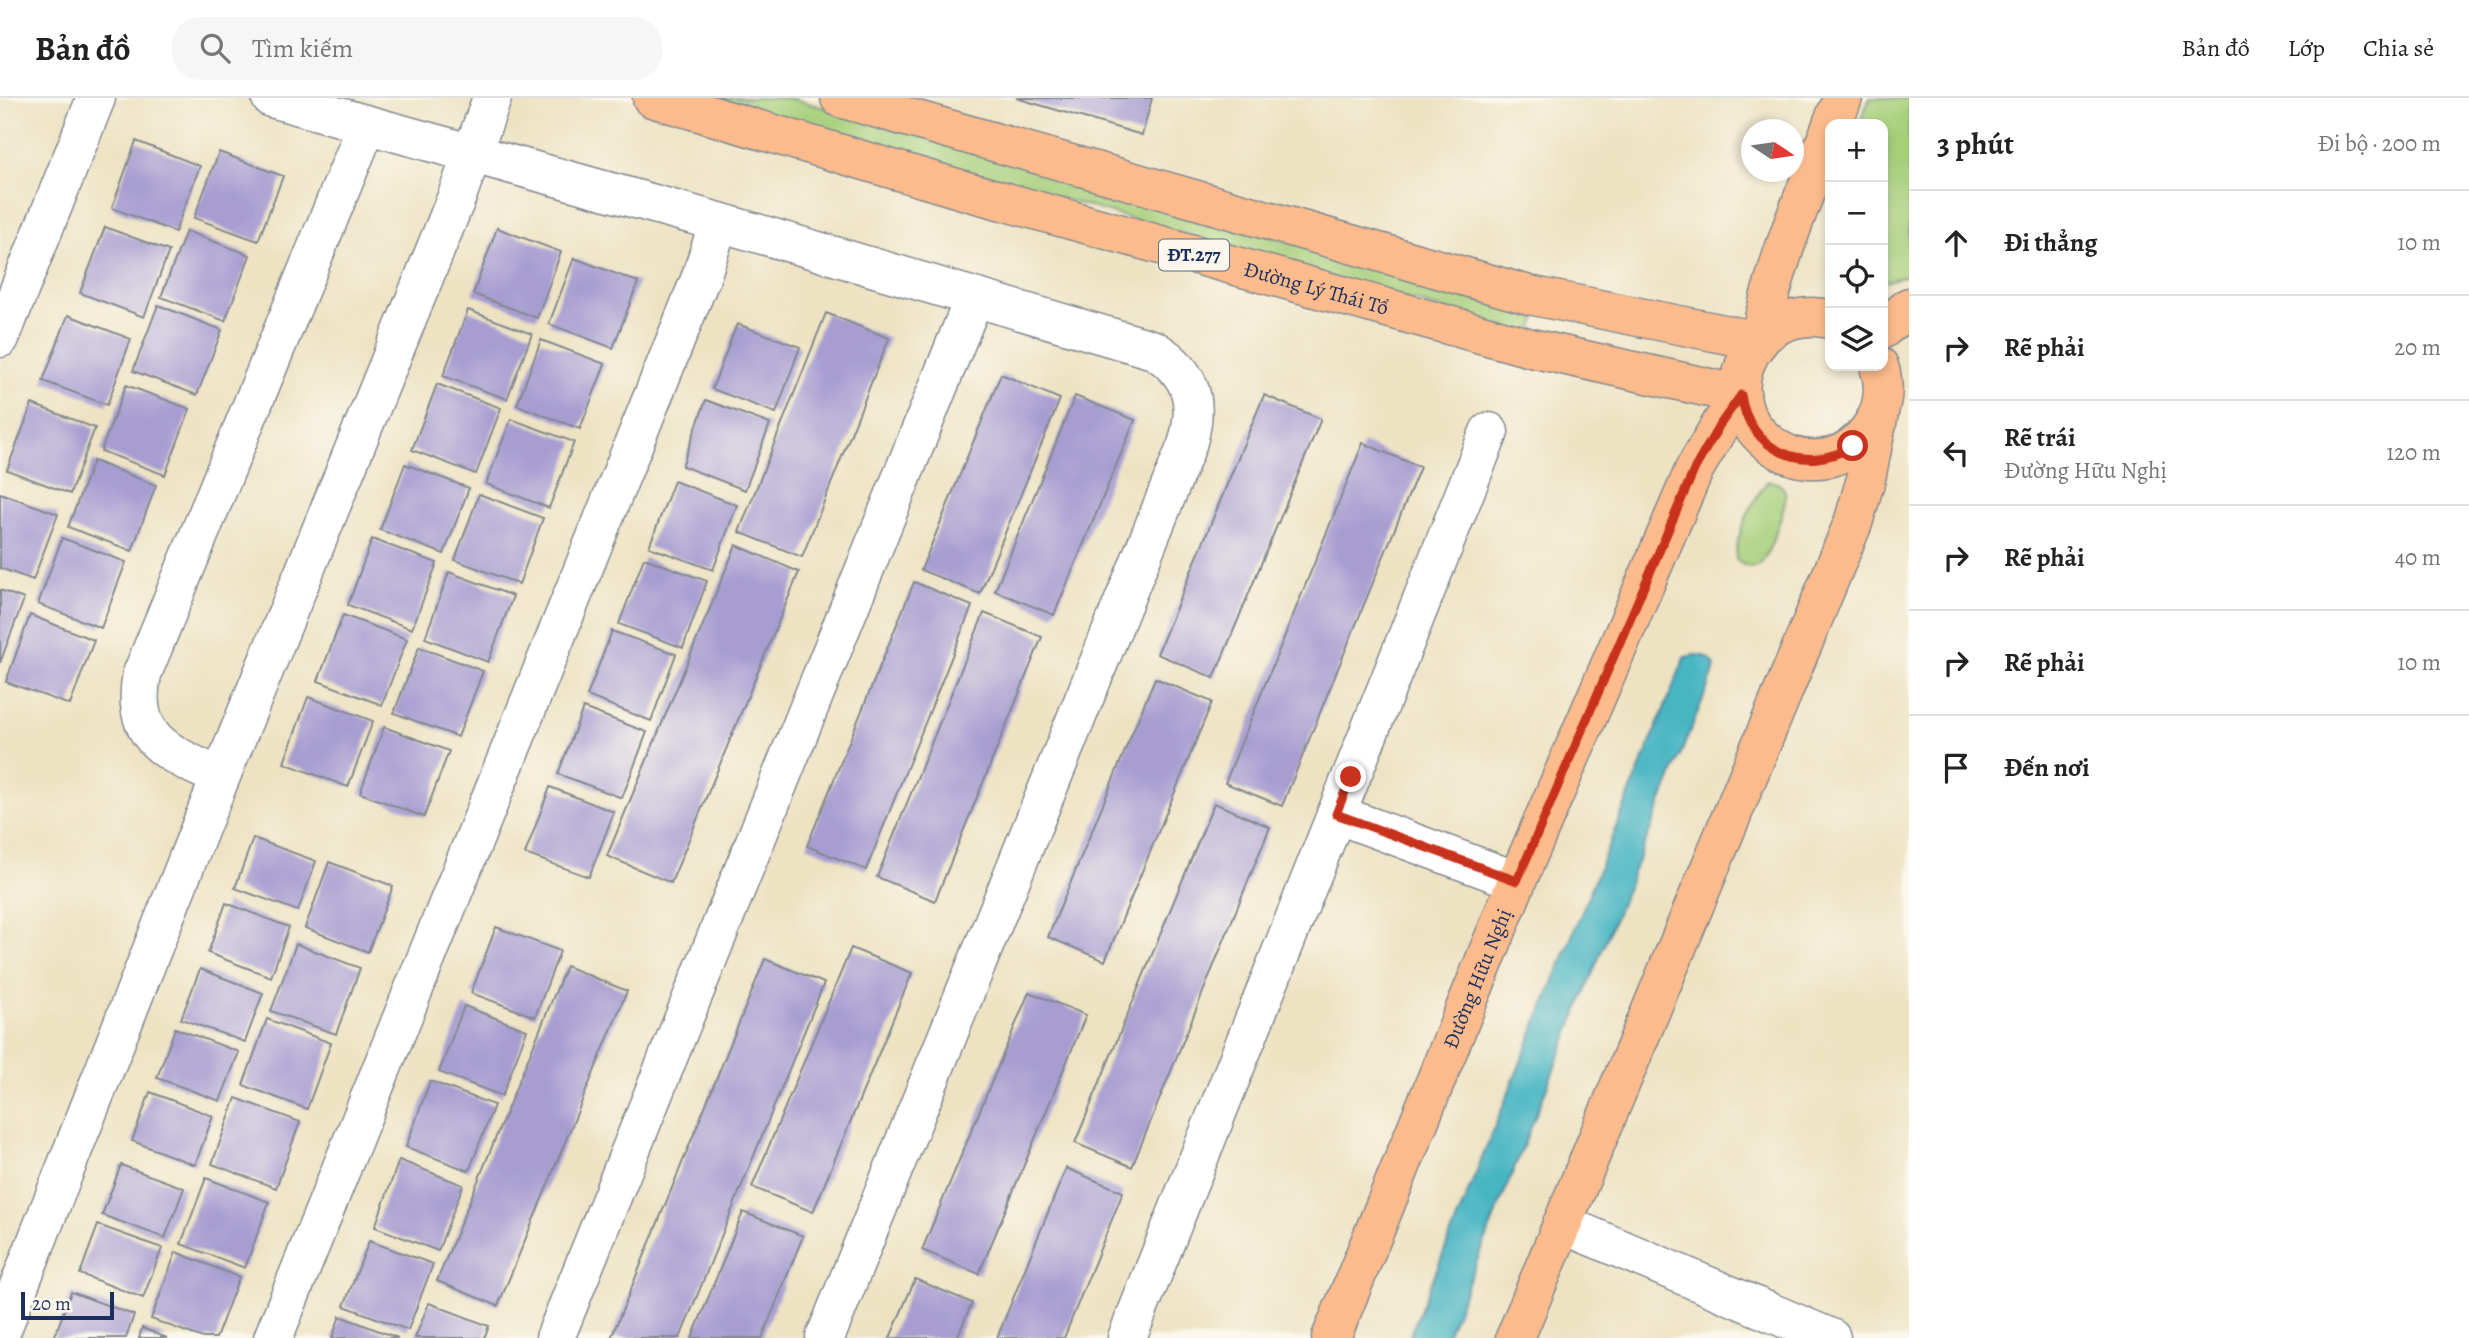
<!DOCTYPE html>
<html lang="vi">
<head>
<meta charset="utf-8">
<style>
  body { margin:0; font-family:Alegreya,serif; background:#f6f6f6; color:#222 }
  .controls { position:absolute; right:21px; top:21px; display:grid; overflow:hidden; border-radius:14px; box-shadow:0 4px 10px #0003 }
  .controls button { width:63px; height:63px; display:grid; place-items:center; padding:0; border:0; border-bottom:2px solid #e0e0e0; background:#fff; color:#222; font:35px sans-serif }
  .compass { position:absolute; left:1741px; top:21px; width:63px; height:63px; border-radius:50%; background:#fff; box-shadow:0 4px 10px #0003; rotate:103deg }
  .scale { position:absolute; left:21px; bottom:18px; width:93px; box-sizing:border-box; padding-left:7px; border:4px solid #1b2f5e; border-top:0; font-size:19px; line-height:24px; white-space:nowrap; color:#1b2f5e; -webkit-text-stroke:5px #fbf7ec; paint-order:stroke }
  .stop { position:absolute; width:21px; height:21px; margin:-16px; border:5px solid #c8321e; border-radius:50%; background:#fff }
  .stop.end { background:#c8321e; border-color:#fff; box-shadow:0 2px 7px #0008 }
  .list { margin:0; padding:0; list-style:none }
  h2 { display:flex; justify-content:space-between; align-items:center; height:91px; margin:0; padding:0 28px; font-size:30px }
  h2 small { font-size:23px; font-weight:400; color:#767676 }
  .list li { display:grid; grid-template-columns:46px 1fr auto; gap:21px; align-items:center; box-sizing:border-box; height:105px; padding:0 28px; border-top:2px solid #e0e0e0 }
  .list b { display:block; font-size:26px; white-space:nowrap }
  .list p { margin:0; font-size:23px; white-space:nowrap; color:#767676 }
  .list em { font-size:23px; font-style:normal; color:#767676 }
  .icon { flex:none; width:38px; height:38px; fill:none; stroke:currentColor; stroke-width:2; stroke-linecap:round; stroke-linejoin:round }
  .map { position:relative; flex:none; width:1909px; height:1240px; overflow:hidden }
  header { display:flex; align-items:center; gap:42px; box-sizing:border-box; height:98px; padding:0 35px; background:#fff; border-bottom:2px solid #e0e0e0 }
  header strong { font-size:33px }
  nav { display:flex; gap:38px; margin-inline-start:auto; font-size:24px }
  .search { width:490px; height:63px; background:#f6f6f6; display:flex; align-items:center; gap:18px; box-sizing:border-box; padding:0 24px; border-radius:28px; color:#767676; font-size:26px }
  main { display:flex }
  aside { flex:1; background:#fff }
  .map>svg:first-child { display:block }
  .green { fill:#a6cf7a; stroke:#607f6c; stroke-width:2 }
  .water { fill:#47b5c2; stroke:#317290; stroke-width:2 }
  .building { fill:#a79dd1 }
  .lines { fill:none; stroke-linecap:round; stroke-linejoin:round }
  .minor-casing { stroke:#848990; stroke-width:41 }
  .major-casing { stroke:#848990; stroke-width:41 }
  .minor { stroke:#fff; stroke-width:38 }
  .major { stroke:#fbbb8c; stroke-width:38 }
  .route { stroke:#c8321e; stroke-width:9 }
  .labels { text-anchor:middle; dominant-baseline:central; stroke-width:7; stroke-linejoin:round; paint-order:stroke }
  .shield { fill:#fbf7ec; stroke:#5e6b89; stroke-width:2 }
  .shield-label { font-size:19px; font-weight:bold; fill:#1b2f5e }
  .street-label { font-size:21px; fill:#1b2f5e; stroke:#fbf7ec }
</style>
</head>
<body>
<header>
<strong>Bản đồ</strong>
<div class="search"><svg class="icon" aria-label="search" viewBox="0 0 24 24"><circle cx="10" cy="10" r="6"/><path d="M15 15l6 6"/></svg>Tìm kiếm</div>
<nav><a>Bản đồ</a><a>Lớp</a><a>Chia sẻ</a></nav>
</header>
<main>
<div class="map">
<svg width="1909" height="1240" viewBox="0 0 1909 1240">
  <rect width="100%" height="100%" fill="#fbf7ec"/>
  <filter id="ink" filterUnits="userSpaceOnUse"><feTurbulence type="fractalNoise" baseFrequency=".0143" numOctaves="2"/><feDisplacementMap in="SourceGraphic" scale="14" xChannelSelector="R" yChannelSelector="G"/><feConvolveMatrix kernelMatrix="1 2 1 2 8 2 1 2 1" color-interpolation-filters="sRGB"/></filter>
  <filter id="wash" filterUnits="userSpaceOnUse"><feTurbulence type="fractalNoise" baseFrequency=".00686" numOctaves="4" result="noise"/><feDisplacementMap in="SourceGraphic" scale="28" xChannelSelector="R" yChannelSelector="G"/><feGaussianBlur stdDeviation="1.57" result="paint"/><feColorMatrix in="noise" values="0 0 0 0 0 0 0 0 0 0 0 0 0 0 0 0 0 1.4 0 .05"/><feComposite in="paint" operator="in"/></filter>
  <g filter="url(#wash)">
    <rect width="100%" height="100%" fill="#ede3c3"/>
    <!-- green -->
    <path class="green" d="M716 0H790L1531 214 1536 219 1533 231 1517 233Z
      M1870 0H1909V177L1883 184V26H1859Z
      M1768 383C1776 384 1782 386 1785 394 1788 403 1768 460 1760 466 1751 472 1742 467 1736 461 1734 440 1754 399 1768 383Z"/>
    <!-- water -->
    <path class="water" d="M1695 557C1705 557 1710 559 1715 568L1713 576 1446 1240H1409L1685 559Z"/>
    <g id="blocks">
      <!-- building -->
      <path class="building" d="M1016 0H1152L1142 37Z
        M136 43 200 68 175 134 112 110Z
        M219 54 283 78 258 143 194 120Z
        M105 129 169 153 144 219 80 195Z
        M497 130 561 154 537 220 473 196Z
        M186 133 250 157 225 223 161 199Z
        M574 160 638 184 613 250 549 226Z
        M158 207 222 232 197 297 133 273Z
        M468 212 532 236 507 301 443 278Z
        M826 215 889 240 802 459 739 434Z
        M68 217 131 241 107 307 43 283Z
        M737 226 800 249 776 315 712 291Z
        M541 242 605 266 580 331 517 307Z
        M1001 276 1060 301 980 496 921 472Z
        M437 286 501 310 476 376 412 352Z
        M126 287 190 311 165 377 101 353Z
        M1264 297 1321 321 1214 580 1157 556Z
        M1075 298 1135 322 1054 517 995 493Z
        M706 302 770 326 745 392 682 368Z
        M32 306 95 330 70 396 7 372Z
        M511 321 574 344 549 410 486 386Z
        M1363 345 1420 369 1282 708 1225 685Z
        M93 363 156 387 132 453 68 429Z
        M405 366 469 390 444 456 380 432Z
        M674 383 737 407 713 472 649 449Z
        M0 395 58 416 33 482 0 470Z
        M479 396 543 420 519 486 455 462Z
        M62 440 126 464 101 530 38 506Z
        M372 441 437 465 412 531 348 507Z
        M736 447 799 474 671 785 607 758Z
        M644 460 707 483 683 550 619 526Z
        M449 474 513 498 488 564 425 540Z
        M914 484 972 508 866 772 807 748Z
        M0 492 24 501 0 565Z
        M984 515 1042 539 935 803 877 779Z
        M30 517 94 542 70 607 6 584Z
        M343 517 407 541 382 607 318 583Z
        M612 533 676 556 651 623 587 598Z
        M419 549 483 573 458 639 394 615Z
        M1155 580 1212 604 1105 863 1048 839Z
        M308 599 373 623 348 689 284 665Z
        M583 610 647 634 622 700 558 676Z
        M384 629 449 653 424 719 360 695Z
        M550 689 614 714 589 779 525 756Z
        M1214 705 1270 729 1132 1069 1075 1045Z
        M253 740 316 763 298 813 235 790Z
        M329 764 393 788 368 854 305 830Z
        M226 805 289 829 271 879 208 855Z
        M496 829 560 853 535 919 471 895Z
        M296 846 360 870 336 936 271 913Z
        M851 850 912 875 813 1114 752 1089Z
        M765 861 824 885 680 1240H611Z
        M566 868 627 893 498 1208 437 1183Z
        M200 871 263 895 245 944 181 921Z
        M1029 894 1086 917 979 1176 922 1152Z
        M464 908 527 932 502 998 439 974Z
        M267 921 331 945 307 1011 243 987Z
        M175 930 239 954 220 1003 157 980Z
        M430 983 494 1007 469 1073 406 1049Z
        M150 994 213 1018 195 1067 132 1043Z
        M236 1000 300 1024 276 1090 212 1066Z
        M399 1062 463 1087 438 1153 375 1129Z
        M121 1067 184 1090 165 1140 102 1117Z
        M1066 1070 1123 1094 1064 1240H997Z
        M206 1080 269 1104 245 1170 181 1146Z
        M743 1114 803 1138 762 1240H692Z
        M98 1127 162 1150 143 1200 80 1176Z
        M369 1143 433 1166 408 1232 344 1208Z
        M176 1154 239 1179 216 1240H203L151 1221Z
        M915 1181 972 1205 957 1240H890Z
        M71 1194 134 1217 126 1240H54Z
        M429 1205 489 1228 484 1240H415Z
        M340 1218 398 1240H332Z
        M142 1230 167 1240H139Z"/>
    </g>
  </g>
  <g filter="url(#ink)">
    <use href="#blocks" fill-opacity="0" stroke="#848990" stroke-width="2"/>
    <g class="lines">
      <defs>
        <path id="minor" d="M271 0 719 124 1154 252C1192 275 1200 304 1187 347L825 1240
          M0 240 96 0
          M220 679C169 655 129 642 142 576L367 27
          M1336 716 1517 783
          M1562 1126 1831 1240
          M0 1236 206 715 456 101 492 0
          M273 1240 701 179 719 124
          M555 1240 974 200
          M1127 1240 1489 334"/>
        <g id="major">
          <path id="s1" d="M652 0 963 92 1531 250 1741 297"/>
          <path d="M840 0 1529 197 1759 243"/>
          <path d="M1832 26 1843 0"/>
          <path d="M1830 221C1804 215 1775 222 1758 244 1696 322 1815 410 1871 329 1883 311 1886 289 1879 268"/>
          <path d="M1883 231 1909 209"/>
          <path d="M1759 243C1774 169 1802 101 1830 32"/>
          <path id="s2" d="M1331 1240 1517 783 1695 370 1719 329 1741 297"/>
          <path d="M1515 1240 1853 425 1866 381 1879 315"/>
        </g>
      </defs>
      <!-- minor casing -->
      <use href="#minor" class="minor-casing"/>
      <!-- major casing -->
      <use href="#major" class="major-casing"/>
      <!-- minor -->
      <use href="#minor" class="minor"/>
      <!-- major -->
      <use href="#major" class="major"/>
    </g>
  </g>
  <g class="lines" filter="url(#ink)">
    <!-- route -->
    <path class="route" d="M1351 679 1336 716 1517 783 1695 370 1719 328 1741 297C1749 353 1805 377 1853 348"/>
  </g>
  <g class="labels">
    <!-- shield labels -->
    <rect class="shield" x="1159" y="141.5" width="70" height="31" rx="5"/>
    <g class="shield-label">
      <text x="1194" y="157">ĐT.277</text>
    </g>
    <!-- street labels -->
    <g class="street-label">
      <text stroke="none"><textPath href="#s1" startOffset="691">Đường Lý Thái Tổ</textPath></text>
      <text stroke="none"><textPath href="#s2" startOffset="388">Đường Hữu Nghị</textPath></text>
    </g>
  </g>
</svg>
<div class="controls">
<button>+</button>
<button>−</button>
<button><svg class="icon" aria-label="locate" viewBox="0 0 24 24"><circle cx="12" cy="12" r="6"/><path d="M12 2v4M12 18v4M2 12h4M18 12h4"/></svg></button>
<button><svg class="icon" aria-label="layers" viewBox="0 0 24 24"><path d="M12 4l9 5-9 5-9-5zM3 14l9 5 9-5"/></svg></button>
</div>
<svg class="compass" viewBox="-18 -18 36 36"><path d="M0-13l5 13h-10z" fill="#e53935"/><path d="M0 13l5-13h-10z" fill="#767676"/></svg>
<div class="scale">20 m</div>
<div class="stop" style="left:1853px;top:348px"></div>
<div class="stop end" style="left:1351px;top:679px"></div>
</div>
<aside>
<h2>3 phút<small>Đi bộ · 200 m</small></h2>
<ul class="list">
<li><svg class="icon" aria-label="ahead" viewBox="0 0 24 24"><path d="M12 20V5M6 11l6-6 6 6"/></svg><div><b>Đi thẳng</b></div><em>10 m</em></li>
<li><svg class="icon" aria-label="right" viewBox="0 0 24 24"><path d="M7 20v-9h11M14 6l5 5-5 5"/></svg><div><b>Rẽ phải</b></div><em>20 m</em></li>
<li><svg class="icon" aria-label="left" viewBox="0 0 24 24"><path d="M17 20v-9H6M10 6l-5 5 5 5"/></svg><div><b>Rẽ trái</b><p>Đường Hữu Nghị</p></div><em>120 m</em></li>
<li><svg class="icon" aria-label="right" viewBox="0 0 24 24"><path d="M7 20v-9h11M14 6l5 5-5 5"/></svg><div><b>Rẽ phải</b></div><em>40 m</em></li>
<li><svg class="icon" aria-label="right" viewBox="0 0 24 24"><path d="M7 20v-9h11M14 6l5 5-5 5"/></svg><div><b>Rẽ phải</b></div><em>10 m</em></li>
<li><svg class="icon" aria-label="arrive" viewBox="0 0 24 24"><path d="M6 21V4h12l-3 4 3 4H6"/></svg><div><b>Đến nơi</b></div></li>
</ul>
</aside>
</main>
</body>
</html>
